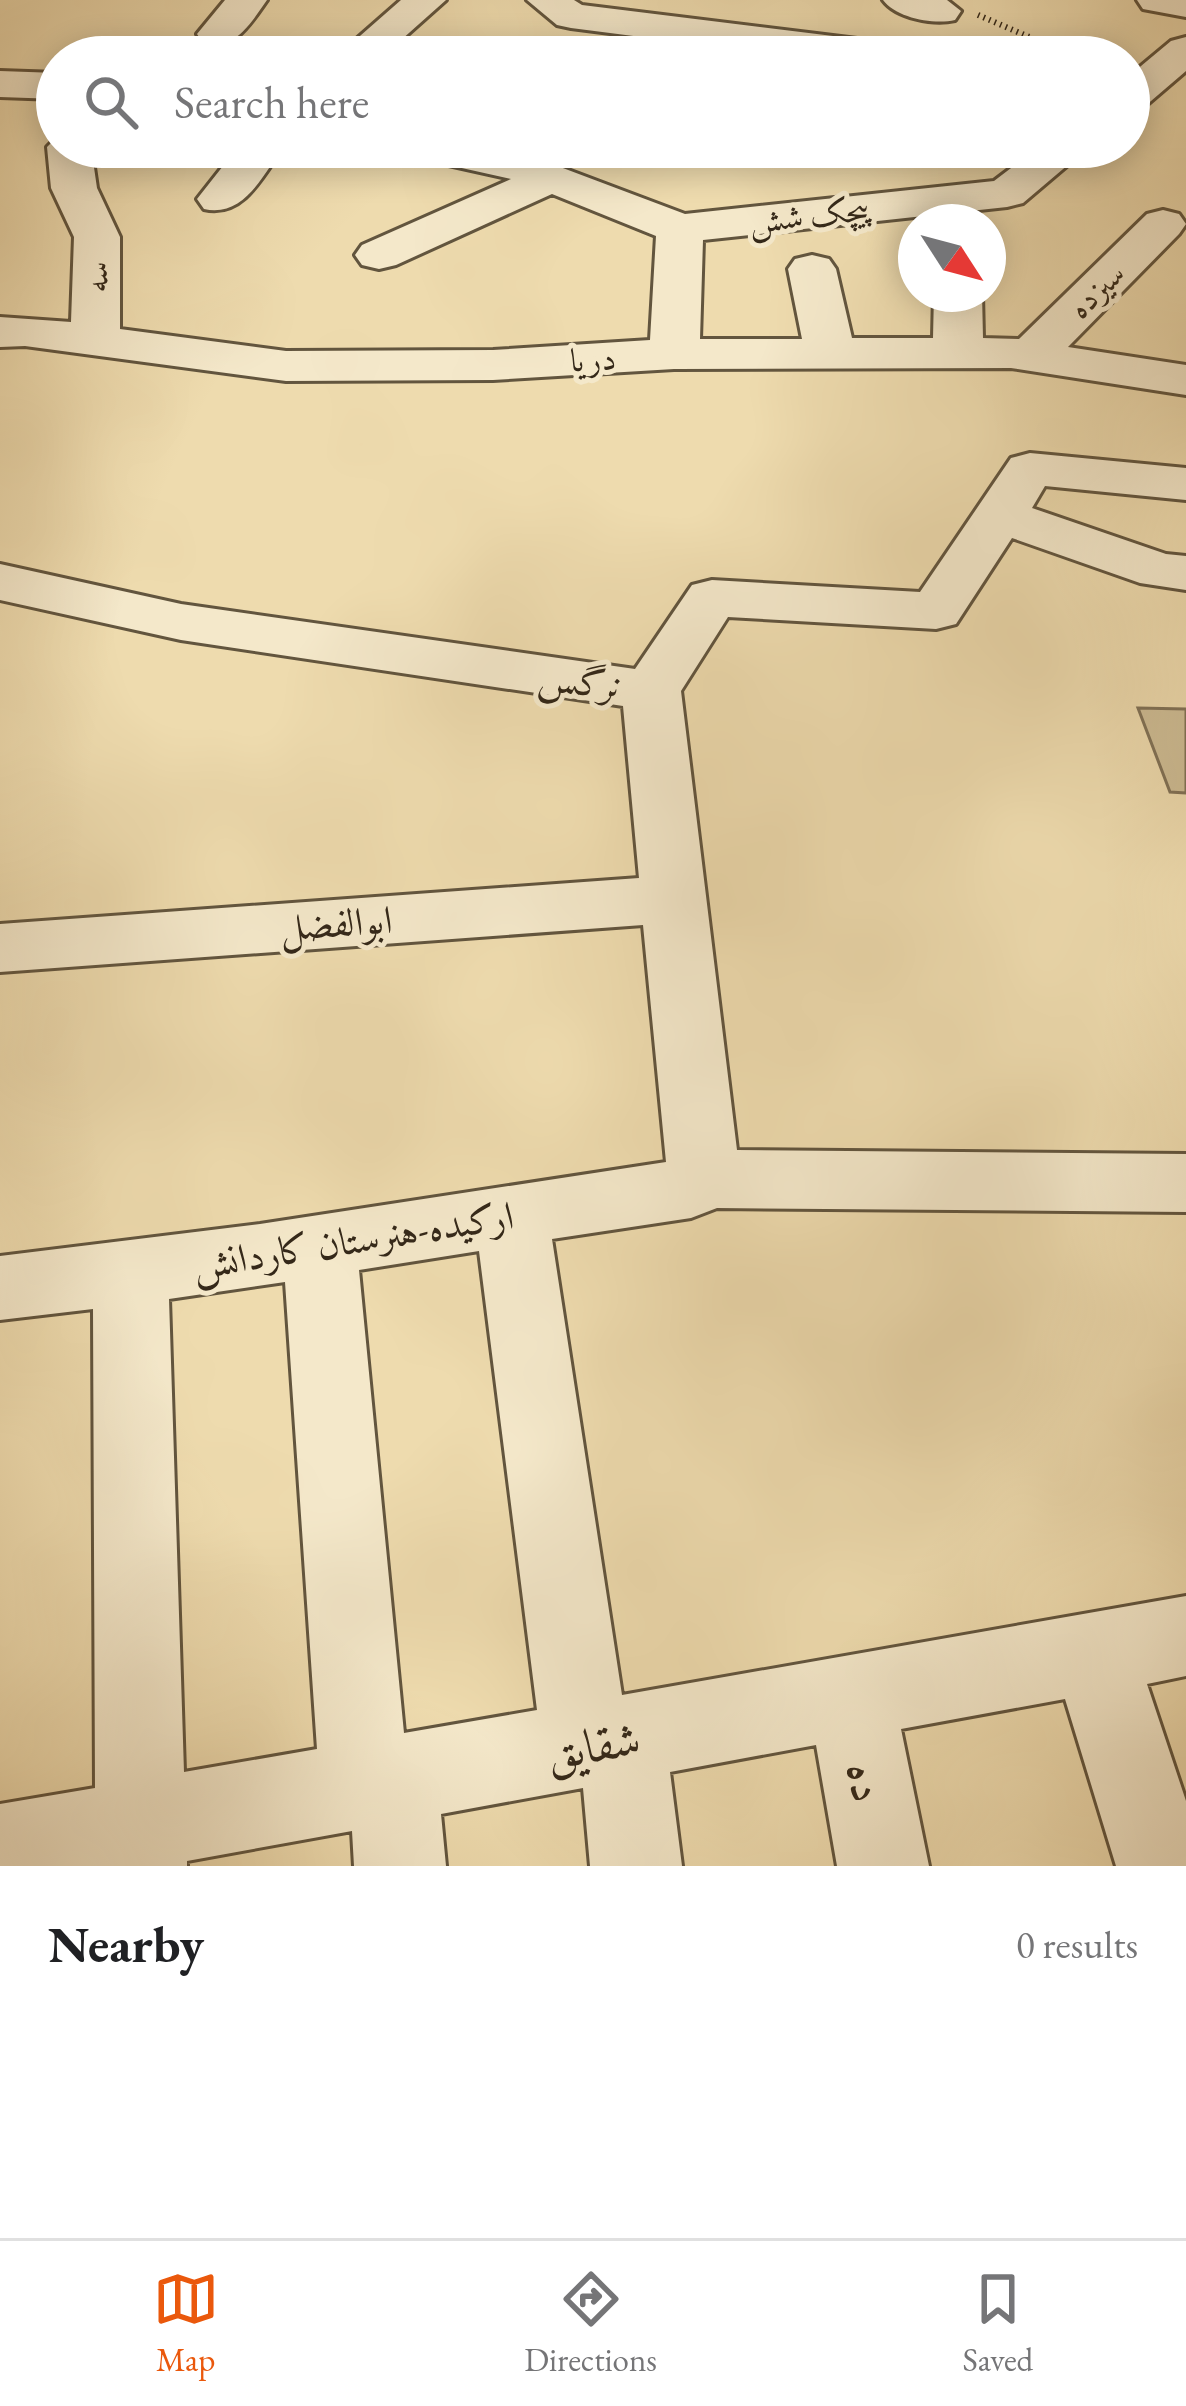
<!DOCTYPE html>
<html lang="en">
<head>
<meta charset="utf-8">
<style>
  body { margin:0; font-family:"EB Garamond",Amiri,serif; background:#f2f2f2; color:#202124 }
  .compass { position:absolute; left:898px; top:204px; width:108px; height:108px; border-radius:50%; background:#fff; box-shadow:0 6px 30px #0003; rotate:126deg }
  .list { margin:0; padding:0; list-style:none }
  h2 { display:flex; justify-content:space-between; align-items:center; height:156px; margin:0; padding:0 48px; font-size:51px }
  h2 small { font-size:39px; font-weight:400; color:#757577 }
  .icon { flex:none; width:66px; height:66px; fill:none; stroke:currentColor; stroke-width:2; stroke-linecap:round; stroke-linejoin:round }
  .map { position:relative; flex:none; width:1186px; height:1866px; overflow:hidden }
  .search { position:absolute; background:#fff; box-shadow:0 6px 30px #0003; left:36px; right:36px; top:36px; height:132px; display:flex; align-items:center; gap:30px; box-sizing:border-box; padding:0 42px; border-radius:66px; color:#757577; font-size:45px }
  .sheet { height:372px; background:#fff }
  nav { display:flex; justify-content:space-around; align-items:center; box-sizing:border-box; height:168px; border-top:3px solid #e0e0e0; background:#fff; font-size:33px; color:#757577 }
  nav a { display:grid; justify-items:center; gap:6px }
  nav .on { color:#ea580c }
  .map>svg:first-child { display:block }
  .green { fill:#cebd95; stroke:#817257; stroke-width:3 }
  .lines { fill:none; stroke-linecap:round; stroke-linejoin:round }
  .minor-casing { stroke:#62553e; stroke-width:6 }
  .path { stroke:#342819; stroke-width:6; stroke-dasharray:1.5 4.5; stroke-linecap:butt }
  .minor { fill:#f4e8ca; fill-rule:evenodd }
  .labels { text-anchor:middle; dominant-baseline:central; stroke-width:10; stroke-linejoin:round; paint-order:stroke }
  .far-street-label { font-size:33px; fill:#342819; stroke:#f4e8ca }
  .street-label { font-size:39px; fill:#342819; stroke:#f4e8ca }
  .near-street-label { font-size:48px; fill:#342819; stroke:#f4e8ca }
</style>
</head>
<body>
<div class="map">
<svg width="1186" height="1866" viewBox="0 0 1186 1866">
  <rect width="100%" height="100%" fill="#eedbae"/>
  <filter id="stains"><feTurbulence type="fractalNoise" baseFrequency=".00167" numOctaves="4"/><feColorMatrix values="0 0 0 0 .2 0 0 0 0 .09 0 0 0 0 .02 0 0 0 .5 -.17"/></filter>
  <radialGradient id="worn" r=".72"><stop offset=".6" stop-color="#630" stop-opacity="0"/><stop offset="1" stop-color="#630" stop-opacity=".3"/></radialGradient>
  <!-- green -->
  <path class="green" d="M1138 708 1186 709V793L1170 792Z"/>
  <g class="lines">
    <defs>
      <path id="minor" d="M225 0H267C250 24 235 51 203 43L197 34Z
        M401 0H446L382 57H336Z
        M527 0H574L582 5 898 44 913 48 919 57H798L571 28 557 25Z
        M883 0H947L961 11 955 20C934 25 896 18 883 0Z
        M1137 0H1186V17L1143 9Z
        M1186 37V71L1144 107 1129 111V76L1171 41Z
        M0 71 57 73V99L0 97Z
        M57 137V147H91L97 188 120 237V329L286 351 493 350 650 340 656 236 552 194 396 265 379 269 362 265 355 255 362 245 511 179 408 156 402 147H487L531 156 685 214 994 181 1039 147H1089L1023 203 1007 207 703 240 700 339H802L788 269 795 259 812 255 829 259 836 269 852 338H933L934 294H982L983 338 1019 339 1147 214 1163 210 1179 214 1186 224 1179 234 1068 347 1186 365V395L1011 368 674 369 493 380 286 381 25 346 0 347V317L71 322 74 237 51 188 47 147Z
        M238 147H283C263 176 243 218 204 209L197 199Z
        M1030 453 1186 468V500L1045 486 1032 508 1166 554 1186 556V590L1140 583 1012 538 956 624 936 629 728 617 681 691 737 1150 1186 1154V1212L717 1208 691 1218 552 1239 622 1695 1186 1596V1676L1147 1684 1186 1801V1866H1116L1065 1699 901 1729 929 1866H837L816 1745 670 1772 682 1866H590L583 1788 441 1814 446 1866H354L352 1831 187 1861V1866H0V1804L95 1788 93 1309 0 1320V1256L260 1224 666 1162 643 925 0 972V924L639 878 623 706 181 640 0 600V564L181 604 635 669 692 585 712 580 920 592 1011 458ZM479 1251 537 1710 404 1733 359 1270ZM285 1282 317 1749 184 1772 169 1299Z"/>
    </defs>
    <!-- minor casing -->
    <use href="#minor" class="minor-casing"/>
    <!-- path -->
    <path class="path" d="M978 15 1076 57"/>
    <!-- minor -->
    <use href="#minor" class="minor"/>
  </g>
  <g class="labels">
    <!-- far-street labels -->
    <g class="far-street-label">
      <text transform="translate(809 215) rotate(-6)">پیچک شش</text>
      <text transform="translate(96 277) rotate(-89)">سه</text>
      <text transform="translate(1096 290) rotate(-44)">سیزده</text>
      <text transform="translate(593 359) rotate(-3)">دریا</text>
    </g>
    <!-- street labels -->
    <g class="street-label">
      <text transform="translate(580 681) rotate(8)">نرگس</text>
      <text transform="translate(336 923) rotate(-4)">ابوالفضل</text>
      <text transform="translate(353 1240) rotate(-9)">ارکیده-هنرستان کاردانش</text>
    </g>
    <!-- near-street labels -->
    <g class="near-street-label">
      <text transform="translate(593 1745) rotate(-10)">شقایق</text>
      <text transform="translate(867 1782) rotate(80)">ده</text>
    </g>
  </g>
  <rect width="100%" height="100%" filter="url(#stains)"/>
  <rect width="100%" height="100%" fill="url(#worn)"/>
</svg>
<svg class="compass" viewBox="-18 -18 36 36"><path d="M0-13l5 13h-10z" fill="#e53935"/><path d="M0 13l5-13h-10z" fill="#757577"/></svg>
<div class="search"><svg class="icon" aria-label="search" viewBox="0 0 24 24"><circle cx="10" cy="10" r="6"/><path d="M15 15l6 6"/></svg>Search here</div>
</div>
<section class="sheet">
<h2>Nearby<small>0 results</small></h2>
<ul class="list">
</ul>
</section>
<nav>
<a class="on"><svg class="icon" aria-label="map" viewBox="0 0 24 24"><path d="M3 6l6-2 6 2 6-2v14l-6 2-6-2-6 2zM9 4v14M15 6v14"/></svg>Map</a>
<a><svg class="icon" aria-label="directions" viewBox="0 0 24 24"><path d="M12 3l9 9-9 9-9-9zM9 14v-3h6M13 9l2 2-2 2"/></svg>Directions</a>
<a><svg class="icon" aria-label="saved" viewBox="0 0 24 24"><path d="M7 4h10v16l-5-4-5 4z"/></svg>Saved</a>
</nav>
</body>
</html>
